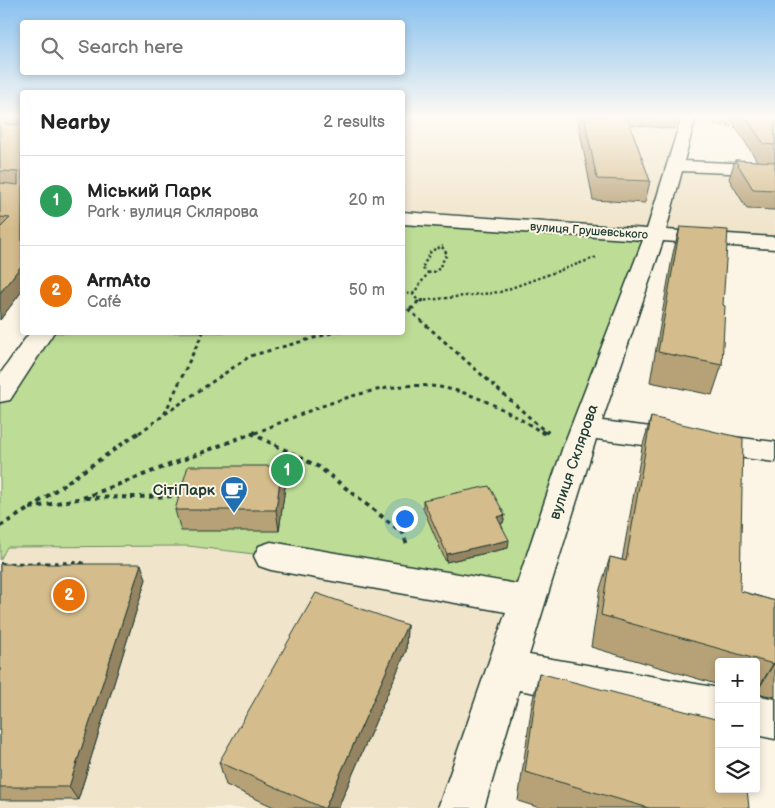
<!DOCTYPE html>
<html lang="en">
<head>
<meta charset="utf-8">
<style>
  body { margin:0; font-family:"Balsamiq Sans",sans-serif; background:#f2f2f2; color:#222 }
  .controls { position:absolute; right:15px; bottom:15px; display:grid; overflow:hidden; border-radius:5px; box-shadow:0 2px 8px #0003 }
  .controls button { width:45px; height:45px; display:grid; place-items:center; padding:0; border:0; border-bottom:1px solid #e0e0e0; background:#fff; color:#222; font:25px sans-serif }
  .you { position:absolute; left:404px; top:518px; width:18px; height:18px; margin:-12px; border:4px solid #fff; border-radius:50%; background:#1a73e8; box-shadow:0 0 0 8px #1a73e833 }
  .badge { display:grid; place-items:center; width:32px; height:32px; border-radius:50%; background:#d93025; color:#fff; font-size:16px; font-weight:700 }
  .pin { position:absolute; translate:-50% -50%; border:2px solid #fff; box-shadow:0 1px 5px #0006 }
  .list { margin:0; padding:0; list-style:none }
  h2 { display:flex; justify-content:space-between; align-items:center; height:65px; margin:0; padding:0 20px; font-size:21px }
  h2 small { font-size:16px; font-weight:400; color:#767676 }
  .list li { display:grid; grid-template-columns:32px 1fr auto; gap:15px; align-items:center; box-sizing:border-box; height:90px; padding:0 20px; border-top:1px solid #e0e0e0 }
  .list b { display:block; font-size:19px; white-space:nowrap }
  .list p { margin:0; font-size:16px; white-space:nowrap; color:#767676 }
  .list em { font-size:16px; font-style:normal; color:#767676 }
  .icon { flex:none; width:28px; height:28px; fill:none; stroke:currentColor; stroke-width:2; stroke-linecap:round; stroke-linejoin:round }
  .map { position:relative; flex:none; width:775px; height:808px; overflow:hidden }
  .search { position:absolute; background:#fff; box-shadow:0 2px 8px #0003; left:20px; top:20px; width:385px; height:55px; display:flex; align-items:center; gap:12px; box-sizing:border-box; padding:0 18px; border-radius:5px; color:#767676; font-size:19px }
  .panel { position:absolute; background:#fff; box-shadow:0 2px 8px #0003; left:20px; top:90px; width:385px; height:245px; border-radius:5px }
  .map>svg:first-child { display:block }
  .built { fill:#f0e4ca }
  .green { fill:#bddc95; stroke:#6e8c64 }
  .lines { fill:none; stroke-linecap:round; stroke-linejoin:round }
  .minor-casing { stroke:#1f3d34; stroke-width:3 }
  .path-far3 { stroke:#1f3d34; stroke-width:2; stroke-dasharray:2 2; stroke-linecap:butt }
  .path-far2 { stroke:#1f3d34; stroke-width:2.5; stroke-dasharray:2.5 2.5; stroke-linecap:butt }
  .path-far1 { stroke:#1f3d34; stroke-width:3; stroke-dasharray:4 4; stroke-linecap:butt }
  .path { stroke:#1f3d34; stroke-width:4; stroke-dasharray:4.5 4.5; stroke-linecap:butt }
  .minor { fill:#fcf5e5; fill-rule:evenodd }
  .wall { fill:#b7a278; stroke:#1f3d34 }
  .shaded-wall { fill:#958462; stroke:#1f3d34 }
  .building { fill:#d5bc8c; stroke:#1f3d34 }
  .labels { text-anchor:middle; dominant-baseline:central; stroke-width:4; stroke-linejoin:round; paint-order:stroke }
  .far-street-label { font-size:12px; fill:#1f3d34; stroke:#fcf5e5 }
  .street-label { font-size:15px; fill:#1f3d34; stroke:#fcf5e5 }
  .poi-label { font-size:15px; font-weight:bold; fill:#1f3d34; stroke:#fcf5e5; text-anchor:end }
</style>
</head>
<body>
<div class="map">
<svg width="775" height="808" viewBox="0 0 775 808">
  <rect width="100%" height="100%" fill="#fcf5e5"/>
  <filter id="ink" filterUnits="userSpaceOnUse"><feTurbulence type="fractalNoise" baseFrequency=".02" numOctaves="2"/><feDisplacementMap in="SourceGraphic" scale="10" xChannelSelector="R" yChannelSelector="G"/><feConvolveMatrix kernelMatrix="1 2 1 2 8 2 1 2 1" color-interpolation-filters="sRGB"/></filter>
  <g filter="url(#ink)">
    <!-- built -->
    <path class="built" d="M402 116H689L675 165 775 170V243L403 219Z
      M188 546 271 556 529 601 463 808H0V560L7 547Z"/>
    <!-- green -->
    <path class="green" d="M403 219 655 235 529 601 271 556 188 546 7 547 0 560V395L42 333 402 332Z"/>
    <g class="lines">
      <defs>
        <path id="minor" d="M682 116H696L684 161 775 165V175L682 171 666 230 775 237V249L663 241 602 421 775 442V462L596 439 529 655 719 688V728L519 690 484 808H438L506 612 271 570 259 566 254 556 259 546 271 542 517 584 563 447 643 240 402 224V212L647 229Z
          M30 332H54L10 400 0 402V374Z
          M756 695 775 699V739L756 735Z"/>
      </defs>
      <!-- minor casing -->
      <use href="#minor" class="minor-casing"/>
      <!-- path-far3 -->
      <path class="path-far3" d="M723 116 722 122 730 125
        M714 124 736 127"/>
      <!-- path-far2 -->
      <path class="path-far2" d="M428 273 437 271 447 254 442 247
        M402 293 413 294 419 302
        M413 294 428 273 422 268 431 251 443 246
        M420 301 500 292 597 257"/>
      <!-- path-far1 -->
      <path class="path-far1" d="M420 301 425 300
        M402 309 413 308 419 300
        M408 309 547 433
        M165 414 250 356 335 332
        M139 433 164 415 203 332
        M255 433C310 411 378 378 439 387 477 393 511 413 543 433"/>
      <!-- path -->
      <path class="path" d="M541 431 547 435
        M546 431 548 433
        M251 433 319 467 403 533 407 545
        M86 498 182 496
        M30 508 83 498 258 431
        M0 526 30 508 141 431
        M0 564 82 563 80 567"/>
      <!-- minor -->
      <use href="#minor" class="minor"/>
    </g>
    <!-- wall -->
    <path class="wall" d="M0 116H22V291L0 320Z
      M577 116H677L674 129 630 125 650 181 645 203 593 200Z
      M729 116H775V210L747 209 729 179 735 160 757 161Z
      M680 227 723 305 722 365 712 395 650 382 673 253Z
      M651 417 740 591 775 601V697L756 693V662H719V685L591 647 600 589 610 557 622 560 642 448Z
      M282 466 285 487 279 531H181L175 510Z
      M423 500 505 515 503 523H501L508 548 446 562 423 508Z
      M0 564 146 579 78 800H0Z
      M407 625 406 651 338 808H276L226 785 219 762Z
      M539 673 749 808H540L518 801 532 704Z"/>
    <!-- shaded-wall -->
    <path class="shaded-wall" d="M6 116H19L22 126 10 130 4 121Z
      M22 265V291L0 320V293Z
      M282 466 285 487 279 531 276 510Z
      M505 515 503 523 496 524 497 517Z
      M509 540 508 548 446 562 447 554Z
      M141 564 146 579 78 800 69 787Z
      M407 625 406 651 338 808H325Z
      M775 662 756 693V692L773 664Z"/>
    <!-- building -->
    <path class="building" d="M0 116H6L4 121 6 124 19 125V116H22V265L0 293V228L10 218 0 217V183L18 185V172L0 171Z
      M584 116H627L650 181 597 179Z
      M745 116H775V145L764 144Z
      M735 160 775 162V190L753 189Z
      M680 227 728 230 723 305 725 306 722 365 658 352Z
      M651 417 743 438 740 591 775 601V662L773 664 601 615 610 557 626 561Z
      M188 466H282L276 510H175Z
      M489 486 505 515 497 517 509 540 447 554 423 500Z
      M0 564H141L69 787H0Z
      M316 593 407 625 325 808H323L219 762Z
      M539 673 719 720V789H747L749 808H649L525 772Z"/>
  </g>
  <!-- sky -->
  <linearGradient id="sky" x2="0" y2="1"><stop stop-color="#89c0ef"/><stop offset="0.51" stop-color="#fefaf3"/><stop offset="1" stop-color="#fefaf3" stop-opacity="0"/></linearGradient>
  <rect width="775" height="229" fill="url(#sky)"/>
  <!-- icons -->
  <defs>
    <symbol id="cafe-pin" viewBox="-11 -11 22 30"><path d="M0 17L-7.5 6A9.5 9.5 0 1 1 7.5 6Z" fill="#1f6fb2" stroke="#fcf5e5"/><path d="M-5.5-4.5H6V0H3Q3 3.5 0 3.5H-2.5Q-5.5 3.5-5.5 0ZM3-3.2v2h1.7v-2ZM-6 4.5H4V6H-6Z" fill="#fff"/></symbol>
  </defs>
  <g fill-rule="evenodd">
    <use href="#cafe-pin" x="218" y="474" width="32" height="43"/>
  </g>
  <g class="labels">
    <!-- far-street labels -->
    <g class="far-street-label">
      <text transform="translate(589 231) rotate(4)">вулиця Грушевського</text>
    </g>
    <!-- street labels -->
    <g class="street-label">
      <text transform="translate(574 462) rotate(-71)">вулиця Склярова</text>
    </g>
    <!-- poi labels -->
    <g class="poi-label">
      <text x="215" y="490">СітіПарк</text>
    </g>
  </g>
</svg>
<div class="controls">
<button>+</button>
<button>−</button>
<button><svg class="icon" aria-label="layers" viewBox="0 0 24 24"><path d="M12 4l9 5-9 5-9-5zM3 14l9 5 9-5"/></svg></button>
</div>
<div class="you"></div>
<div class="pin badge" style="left:287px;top:470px;background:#2e9e5b">1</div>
<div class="pin badge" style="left:69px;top:595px;background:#e8710a">2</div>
<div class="search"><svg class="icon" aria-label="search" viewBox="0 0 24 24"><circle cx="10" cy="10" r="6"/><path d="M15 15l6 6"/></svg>Search here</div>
<section class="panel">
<h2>Nearby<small>2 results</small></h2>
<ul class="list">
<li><span class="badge" style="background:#2e9e5b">1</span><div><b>Міський Парк</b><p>Park · вулиця Склярова</p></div><em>20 m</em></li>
<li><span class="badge" style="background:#e8710a">2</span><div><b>ArmAto</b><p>Café</p></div><em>50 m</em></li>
</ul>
</section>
</div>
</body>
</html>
